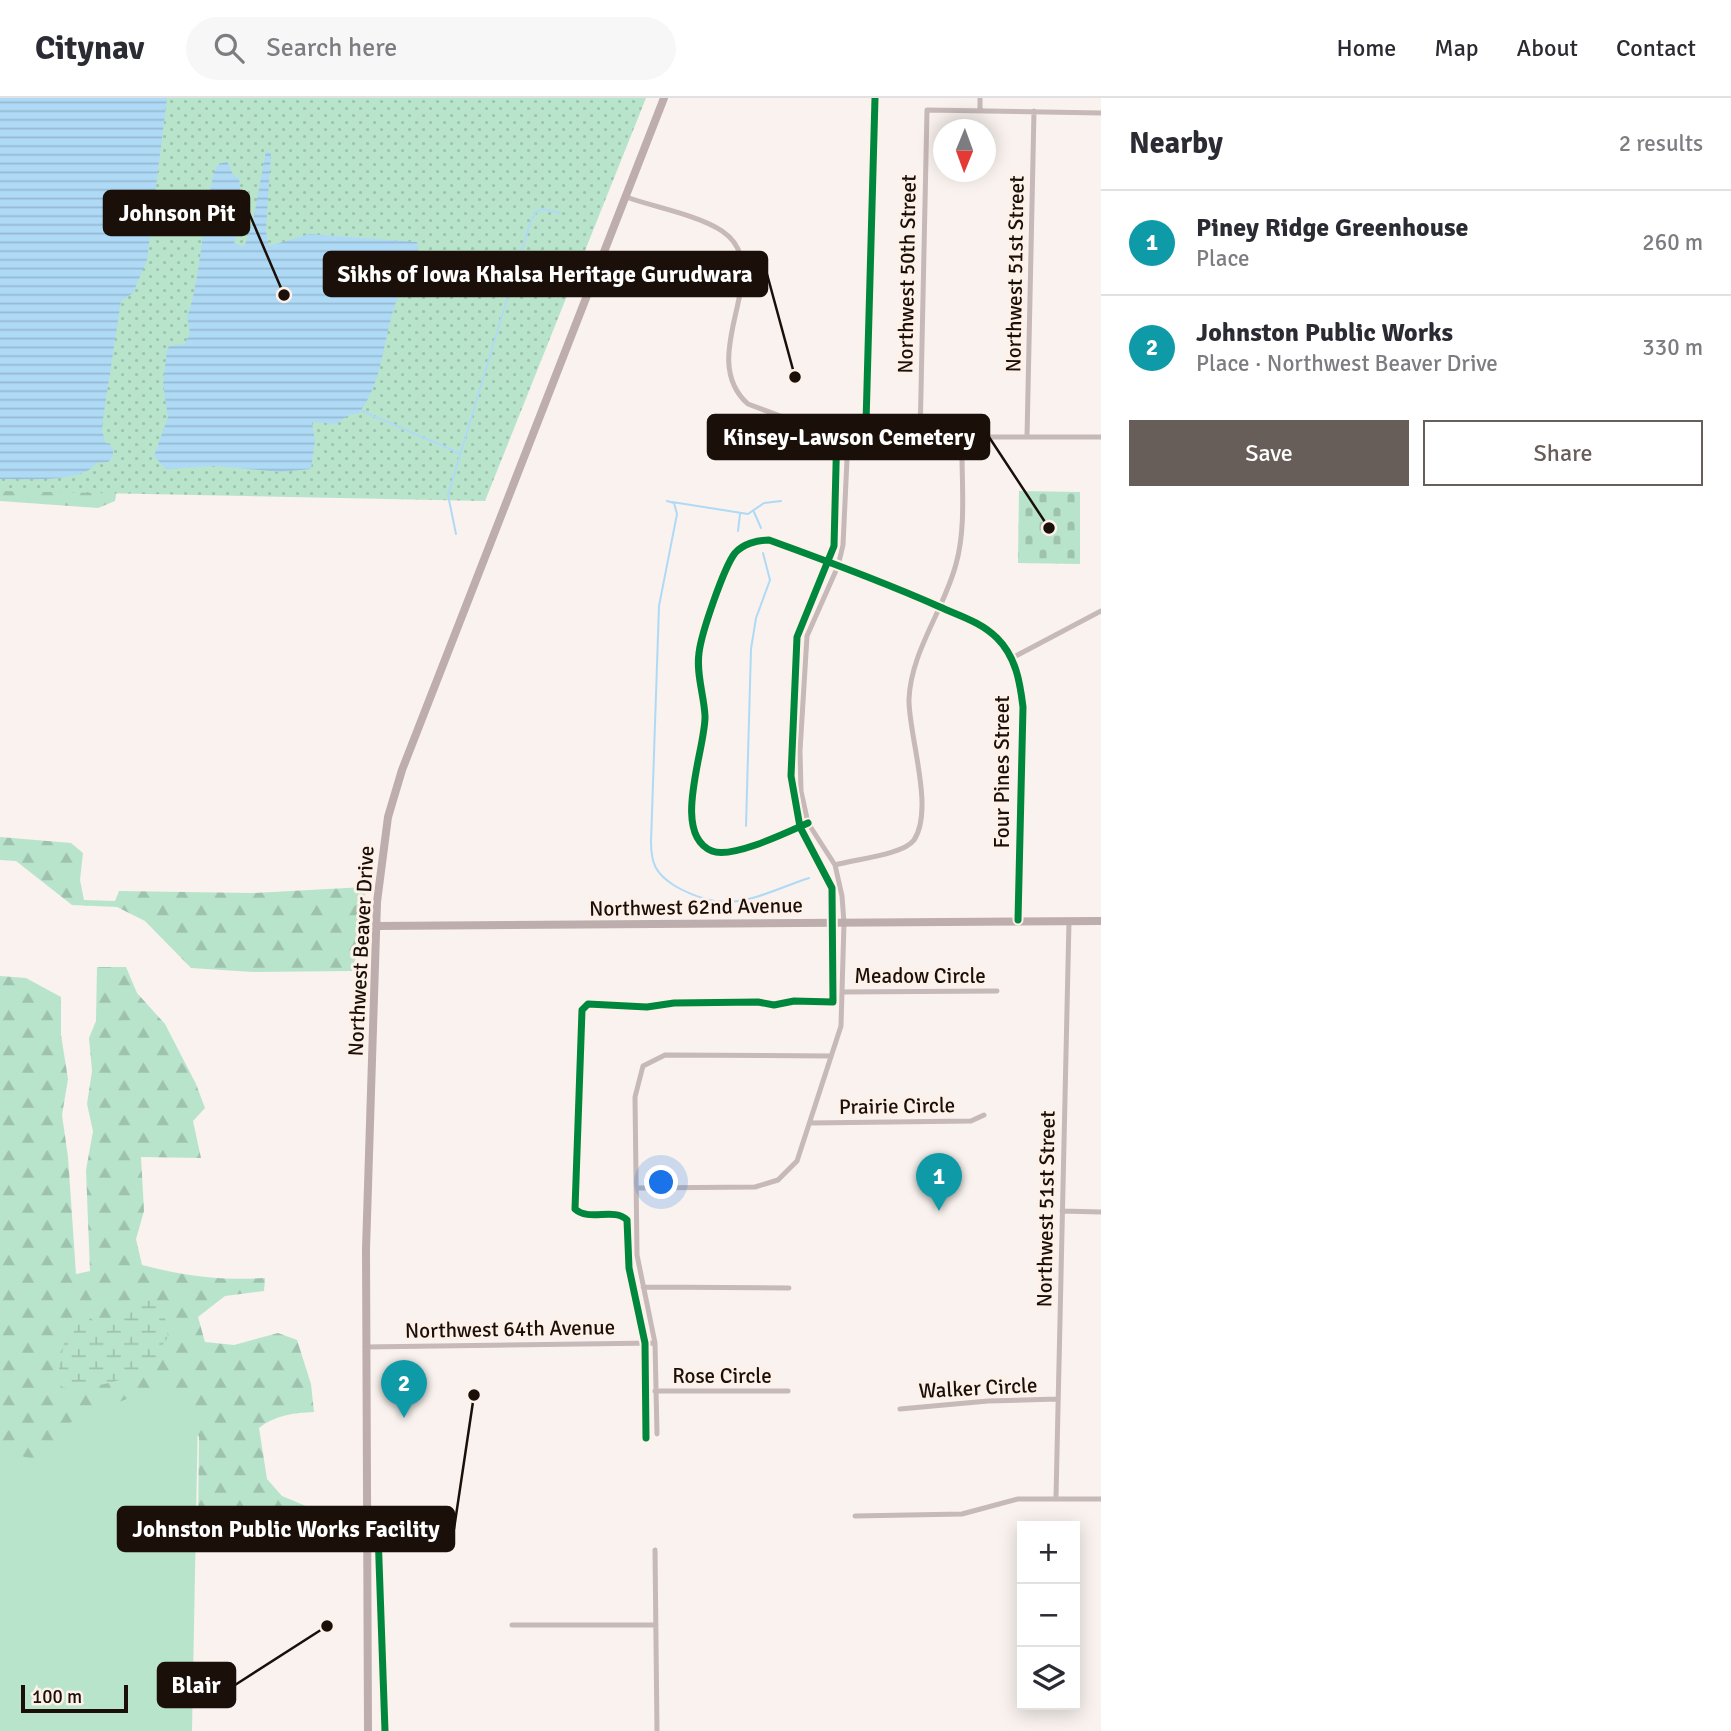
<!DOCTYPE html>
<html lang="en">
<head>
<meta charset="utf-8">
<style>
  body { margin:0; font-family:Signika,sans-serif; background:#f7f7f7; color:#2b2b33 }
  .controls { position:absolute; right:21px; bottom:21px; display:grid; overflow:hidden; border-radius:0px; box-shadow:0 4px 18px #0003 }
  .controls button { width:63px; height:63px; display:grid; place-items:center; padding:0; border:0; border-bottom:2px solid #e1e1e2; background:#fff; color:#2b2b33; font:35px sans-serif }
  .compass { position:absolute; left:933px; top:21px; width:63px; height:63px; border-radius:50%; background:#fff; box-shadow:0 4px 18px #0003; rotate:181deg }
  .scale { position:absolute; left:21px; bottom:18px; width:107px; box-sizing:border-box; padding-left:7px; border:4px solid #1a0f09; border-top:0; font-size:19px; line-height:24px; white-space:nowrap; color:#1a0f09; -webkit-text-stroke:5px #fef1e9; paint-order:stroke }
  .you { position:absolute; left:662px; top:1085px; width:24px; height:24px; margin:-18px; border:5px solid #fff; border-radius:50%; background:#1a73e8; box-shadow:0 0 0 10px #1a73e833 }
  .badge { display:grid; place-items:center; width:46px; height:46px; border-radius:50%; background:#685e59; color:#fff; font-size:23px; font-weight:700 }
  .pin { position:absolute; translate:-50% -58px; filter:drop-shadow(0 2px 4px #0008) }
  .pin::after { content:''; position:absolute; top:37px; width:24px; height:21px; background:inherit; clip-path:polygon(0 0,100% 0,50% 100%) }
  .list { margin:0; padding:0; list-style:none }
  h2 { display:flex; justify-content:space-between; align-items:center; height:91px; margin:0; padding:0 28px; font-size:30px }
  h2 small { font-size:23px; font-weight:400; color:#7c7c81 }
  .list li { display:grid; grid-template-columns:46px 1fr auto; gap:21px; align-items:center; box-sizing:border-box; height:105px; padding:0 28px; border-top:2px solid #e1e1e2 }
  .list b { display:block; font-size:26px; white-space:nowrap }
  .list p { margin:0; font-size:23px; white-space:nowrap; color:#7c7c81 }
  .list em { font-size:23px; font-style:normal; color:#7c7c81 }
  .actions { display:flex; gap:14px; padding:21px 28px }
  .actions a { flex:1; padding:16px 0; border:2px solid #685e59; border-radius:0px; text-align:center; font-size:24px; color:#685e59 }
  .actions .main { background:#685e59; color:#fff }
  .icon { flex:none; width:38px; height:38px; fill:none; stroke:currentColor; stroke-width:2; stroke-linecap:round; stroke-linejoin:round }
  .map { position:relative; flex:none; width:1101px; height:1633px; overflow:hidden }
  header { display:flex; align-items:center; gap:42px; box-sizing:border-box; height:98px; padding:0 35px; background:#fff; border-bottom:2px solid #e1e1e2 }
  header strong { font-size:33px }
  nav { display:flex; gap:38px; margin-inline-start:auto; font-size:24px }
  .search { width:490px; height:63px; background:#f7f7f7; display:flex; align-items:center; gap:18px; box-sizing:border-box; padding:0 24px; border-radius:38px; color:#7c7c81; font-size:26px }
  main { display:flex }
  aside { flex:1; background:#fff }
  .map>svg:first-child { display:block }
  .grass { fill:#b9e4cc }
  .forest { fill:url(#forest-firs) }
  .wetland { fill:url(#wetland-marsh) }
  .cemetery { fill:url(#cemetery-stones) }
  .park { fill:url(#park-dots) }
  .water { fill:url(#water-rules) }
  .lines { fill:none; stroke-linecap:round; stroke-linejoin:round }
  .stream { stroke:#afdaf6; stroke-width:2 }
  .street { stroke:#c6b9b8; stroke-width:5 }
  .secondary { stroke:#bdadac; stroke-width:8 }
  .cycleway-casing { stroke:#fef1e9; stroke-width:11 }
  .cycleway { stroke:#00873e; stroke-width:7 }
  .labels { text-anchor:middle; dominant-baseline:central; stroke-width:6; stroke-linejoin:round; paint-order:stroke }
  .street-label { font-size:21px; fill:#1a0f09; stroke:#fef1e9 }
  .leader { fill:none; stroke:#1a0f09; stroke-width:2.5 }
  .callout-dot { fill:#1a0f09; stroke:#fef1e9; stroke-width:2.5 }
  .callout { fill:#1a0f09; stroke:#1a0f09; stroke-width:2.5 }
  .callout-label { font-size:23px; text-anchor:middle; font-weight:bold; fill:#fff }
</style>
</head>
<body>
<header>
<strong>Citynav</strong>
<div class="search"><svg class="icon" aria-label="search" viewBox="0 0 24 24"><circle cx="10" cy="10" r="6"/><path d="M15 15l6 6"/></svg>Search here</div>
<nav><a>Home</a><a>Map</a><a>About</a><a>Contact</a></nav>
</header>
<main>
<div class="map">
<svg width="1101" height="1633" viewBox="0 0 1101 1633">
  <defs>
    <pattern id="forest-firs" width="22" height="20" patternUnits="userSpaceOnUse" patternTransform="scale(1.75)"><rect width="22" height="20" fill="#b9e4cc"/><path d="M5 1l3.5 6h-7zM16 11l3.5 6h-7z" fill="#9ec2ae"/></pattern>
    <pattern id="wetland-marsh" width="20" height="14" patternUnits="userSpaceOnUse" patternTransform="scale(1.75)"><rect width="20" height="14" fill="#b9e4cc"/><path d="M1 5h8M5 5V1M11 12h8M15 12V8" fill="none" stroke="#9ec2ae"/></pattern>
    <pattern id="cemetery-stones" width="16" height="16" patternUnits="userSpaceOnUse" patternTransform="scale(1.75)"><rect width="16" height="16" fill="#b9e4cc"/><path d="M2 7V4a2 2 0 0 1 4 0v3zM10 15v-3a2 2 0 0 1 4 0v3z" fill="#9ec2ae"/></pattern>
    <pattern id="park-dots" width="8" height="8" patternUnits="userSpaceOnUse" patternTransform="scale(1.75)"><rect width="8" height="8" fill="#b9e4cc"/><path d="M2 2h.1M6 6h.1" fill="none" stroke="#9ec2ae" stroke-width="1.8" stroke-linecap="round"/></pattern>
    <pattern id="water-rules" width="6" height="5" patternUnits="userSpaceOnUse" patternTransform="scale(1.75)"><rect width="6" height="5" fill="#afdaf6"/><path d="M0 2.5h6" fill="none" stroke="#96bad2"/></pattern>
  </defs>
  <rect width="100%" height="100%" fill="#f9f2ee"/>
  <!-- grass -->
  <path class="grass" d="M0 1257 199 1263 192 1633H0Z"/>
  <!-- forest -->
  <path class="forest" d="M0 388 117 391 115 403 98 410 0 403Z
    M0 739 71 745 83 755 80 782 84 802 115 803 119 793 252 795 365 789V826L352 873 253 874 191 870 145 823 117 809 72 807 16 763 0 762Z
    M97 869H126L137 895 165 926 196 986 205 1010 193 1023 201 1060 141 1059 144 1113 136 1141 142 1167C184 1178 221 1183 265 1180L264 1193 225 1198 198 1219 205 1244 234 1247 278 1235 297 1242 311 1286 314 1314C294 1315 275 1317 259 1330L267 1381 282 1398 318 1413 320 1428 198 1429 199 1339 181 1311 159 1292 129 1300 67 1326C64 1333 61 1346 56 1351 40 1368 14 1358 0 1346V878L26 880 61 899V937L68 981 62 1017 68 1059 76 1176 90 1173 86 1072 93 1033 87 1006 92 973 89 940 96 923Z"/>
  <!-- wetland -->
  <path class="wetland" d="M152 1201 164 1213 168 1239 158 1254 156 1267C138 1279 74 1298 56 1287L65 1240 74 1234 82 1218 90 1219 102 1233 110 1231 114 1220 129 1217 133 1211Z"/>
  <!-- cemetery -->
  <path class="cemetery" d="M1019 393 1080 394V466L1018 465Z"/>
  <!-- park -->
  <path class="park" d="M0 0H646L485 403 0 393Z"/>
  <!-- water -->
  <path class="water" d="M0 0H167L147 162 133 195 121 203 104 314 102 331 105 344 113 349V359L108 364 96 365C86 385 22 381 0 381Z
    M266 53 271 55 266 133 269 148 310 136 417 144C422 163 402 186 396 204 383 240 383 285 359 315L349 317 336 326 312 324 315 343 311 371 281 374 216 368 166 371 154 358 168 319 163 286 167 252 169 248 185 246 190 235 187 218C199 196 208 73 218 67 221 65 224 65 227 63L233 77 239 80C242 101 243 126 234 145L244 149 253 123Z"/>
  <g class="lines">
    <!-- stream -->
    <path class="stream" d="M362 313 459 355
      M667 403 674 405 677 416 659 508 651 744C651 766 656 776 675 788 730 819 755 798 809 780
      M672 404 748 416 764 405 781 403
      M754 414 761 430
      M738 433 740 416
      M456 436 448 397 530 125 536 114 543 111 560 115
      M746 728 751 551 756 520 770 482 763 455"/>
    <!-- street -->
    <path class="street" d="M980 0V13
      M626 99C654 109 698 117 722 133 779 171 693 257 748 306L836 339H1101
      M1027 339 1034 13
      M920 340 927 12 1101 15
      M1012 560 1101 513
      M808 725C788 734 732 761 712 753 670 736 706 650 705 618 704 597 696 576 699 555 701 536 724 469 735 455 743 446 757 442 769 442 827 463 884 484 940 509 960 518 981 524 997 540 1016 559 1020 584 1023 609L1018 822
      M835 767C855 761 903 757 914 742 935 711 908 635 909 601 911 553 944 512 956 466 967 427 961 380 962 339
      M842 894 997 893
      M810 1025 971 1023 984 1017
      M636 1090 755 1089 778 1082 797 1063 841 928 844 825 842 798 835 767 808 725 801 693 800 653 807 538 838 468 843 447 848 340
      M1062 1113 1101 1114
      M643 1189 789 1190
      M365 1249 655 1245
      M655 1293H788
      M900 1311 988 1303 1057 1301
      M657 1336 655 1245 637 1157 635 999 643 968 665 957 831 958
      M1056 1399 1069 823
      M855 1418 962 1416 1018 1401H1101
      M655 1452 657 1633
      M512 1527H656"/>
    <!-- secondary -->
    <path class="secondary" d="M376 828 1101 823
      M368 1633 366 1151 377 804 388 719 402 672 664 0"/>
    <defs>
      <path id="cycleway" d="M808 725C788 734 732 761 712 753 670 736 706 650 705 618 704 597 696 576 699 555 701 536 724 469 735 455 743 446 757 442 769 442 827 463 884 484 940 509 960 518 981 524 997 540 1016 559 1020 584 1023 609L1018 822
        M646 1340 645 1245 629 1170 627 1122C614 1109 589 1124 575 1111L582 912 588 906 647 909 674 905 758 904 774 907 794 903 833 904 832 790 800 729 791 678 797 539 834 448 837 329H863L866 325 875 0
        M378 1434 385 1633"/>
    </defs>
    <!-- cycleway casing -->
    <use href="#cycleway" class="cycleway-casing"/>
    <!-- cycleway -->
    <use href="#cycleway" class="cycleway"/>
  </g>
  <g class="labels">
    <!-- street labels -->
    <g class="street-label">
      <text transform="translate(907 176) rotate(-89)">Northwest 50th Street</text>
      <text transform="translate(1015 176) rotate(-89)">Northwest 51st Street</text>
      <text transform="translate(1002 674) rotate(-90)">Four Pines Street</text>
      <text transform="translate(696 809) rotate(-1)">Northwest 62nd Avenue</text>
      <text transform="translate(361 853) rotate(-87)">Northwest Beaver Drive</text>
      <text x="920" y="878">Meadow Circle</text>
      <text transform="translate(897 1008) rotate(-1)">Prairie Circle</text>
      <text transform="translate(1046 1111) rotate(-89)">Northwest 51st Street</text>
      <text transform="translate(510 1231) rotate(-1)">Northwest 64th Avenue</text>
      <text x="722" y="1278">Rose Circle</text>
      <text transform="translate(978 1290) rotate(-3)">Walker Circle</text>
    </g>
  </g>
  <!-- callouts -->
  <path class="leader" d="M284 197L249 115M795 279L767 176M1049 430L989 339M474 1297L454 1431M327 1528L235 1587"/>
  <g class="callout-dot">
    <circle cx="284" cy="197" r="7"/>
    <circle cx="795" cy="279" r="7"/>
    <circle cx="1049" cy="430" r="7"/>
    <circle cx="474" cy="1297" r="7"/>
    <circle cx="327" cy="1528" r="7"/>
  </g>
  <g class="callout">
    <rect x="104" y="93" width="145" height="44" rx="7"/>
    <rect x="324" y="154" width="443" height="44" rx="7"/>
    <rect x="708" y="317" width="281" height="44" rx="7"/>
    <rect x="118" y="1409" width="336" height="44" rx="7"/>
    <rect x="158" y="1565" width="77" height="44" rx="7"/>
  </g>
  <g class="callout-label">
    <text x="177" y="123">Johnson Pit</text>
    <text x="545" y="184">Sikhs of Iowa Khalsa Heritage Gurudwara</text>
    <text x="849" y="347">Kinsey-Lawson Cemetery</text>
    <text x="286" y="1439">Johnston Public Works Facility</text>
    <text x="196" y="1595">Blair</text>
  </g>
</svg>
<div class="controls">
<button>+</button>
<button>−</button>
<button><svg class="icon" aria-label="layers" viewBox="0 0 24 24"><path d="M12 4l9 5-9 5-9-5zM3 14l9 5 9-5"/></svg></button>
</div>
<svg class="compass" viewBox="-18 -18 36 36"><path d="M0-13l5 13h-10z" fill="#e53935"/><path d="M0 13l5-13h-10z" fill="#7c7c81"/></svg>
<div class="scale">100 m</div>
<div class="you"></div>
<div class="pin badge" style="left:939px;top:1113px;background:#0f9aa8">1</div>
<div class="pin badge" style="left:404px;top:1320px;background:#0f9aa8">2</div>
</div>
<aside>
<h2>Nearby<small>2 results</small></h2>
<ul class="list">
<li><span class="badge" style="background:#0f9aa8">1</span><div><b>Piney Ridge Greenhouse</b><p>Place</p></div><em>260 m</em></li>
<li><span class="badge" style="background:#0f9aa8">2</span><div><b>Johnston Public Works</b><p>Place · Northwest Beaver Drive</p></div><em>330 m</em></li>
</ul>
<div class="actions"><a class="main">Save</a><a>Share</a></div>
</aside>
</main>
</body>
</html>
